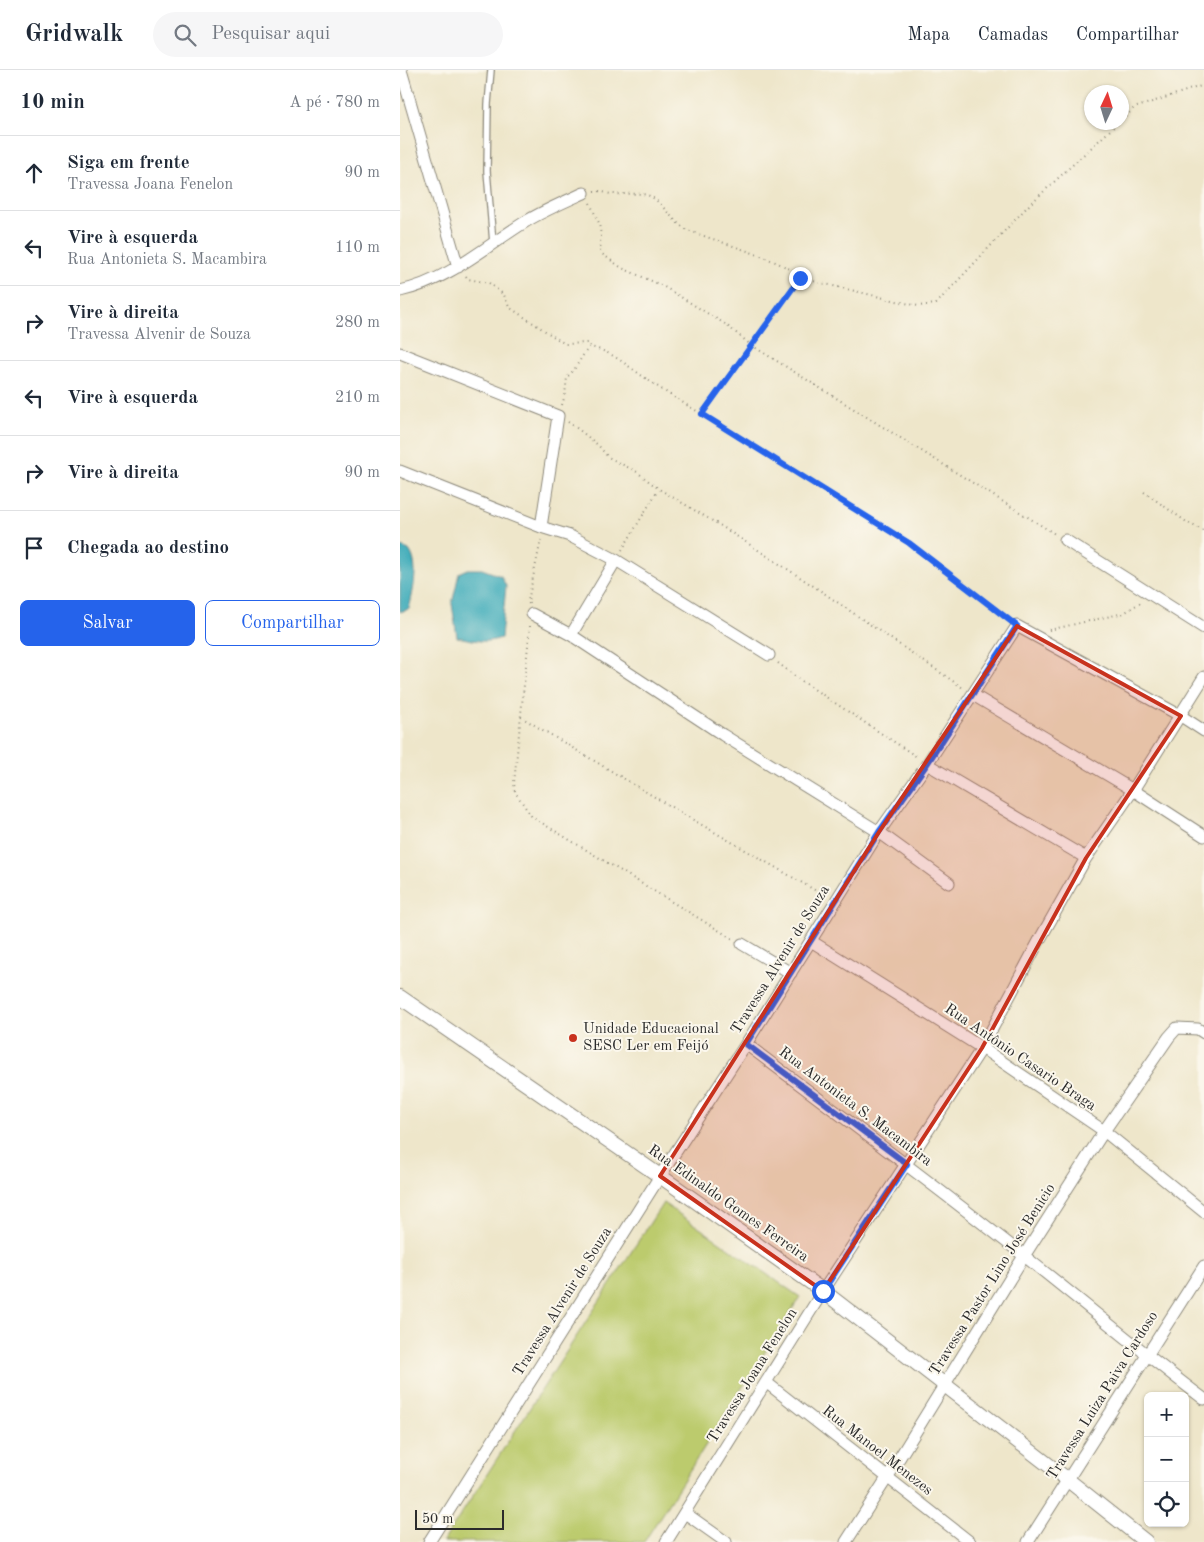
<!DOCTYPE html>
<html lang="pt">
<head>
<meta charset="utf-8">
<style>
  body { margin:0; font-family:"Old Standard TT",serif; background:#f6f6f7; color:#1f2937 }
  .controls { position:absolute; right:15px; bottom:15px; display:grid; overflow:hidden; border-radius:8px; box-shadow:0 1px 4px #0004 }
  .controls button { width:45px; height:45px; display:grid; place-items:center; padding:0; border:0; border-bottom:1px solid #e0e1e3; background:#fff; color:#1f2937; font:25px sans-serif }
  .compass { position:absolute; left:684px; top:15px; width:45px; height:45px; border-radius:50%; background:#fff; box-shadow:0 1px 4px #0004; rotate:4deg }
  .scale { position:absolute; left:15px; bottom:12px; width:89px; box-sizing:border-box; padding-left:5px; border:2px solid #2b2b2b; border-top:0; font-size:14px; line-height:18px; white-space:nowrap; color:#2b2b2b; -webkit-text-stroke:4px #fbf7ec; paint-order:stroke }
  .stop { position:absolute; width:15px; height:15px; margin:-11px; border:4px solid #2563eb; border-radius:50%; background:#fff }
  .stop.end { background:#2563eb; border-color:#fff; box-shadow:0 1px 5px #0008 }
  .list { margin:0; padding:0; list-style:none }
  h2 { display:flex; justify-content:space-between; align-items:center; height:65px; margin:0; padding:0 20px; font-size:21px }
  h2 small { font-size:16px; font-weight:400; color:#747a83 }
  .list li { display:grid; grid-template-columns:32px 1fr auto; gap:15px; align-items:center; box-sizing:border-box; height:75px; padding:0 20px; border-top:1px solid #e0e1e3 }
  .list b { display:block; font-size:19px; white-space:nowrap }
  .list p { margin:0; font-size:16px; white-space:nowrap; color:#747a83 }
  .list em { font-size:16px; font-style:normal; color:#747a83 }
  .actions { display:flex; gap:10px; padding:15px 20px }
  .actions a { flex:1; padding:11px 0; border:1px solid #2563eb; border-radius:8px; text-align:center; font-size:18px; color:#2563eb }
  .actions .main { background:#2563eb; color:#fff }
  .icon { flex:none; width:28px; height:28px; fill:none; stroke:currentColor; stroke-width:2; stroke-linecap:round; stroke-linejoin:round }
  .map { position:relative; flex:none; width:804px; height:1472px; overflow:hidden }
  header { display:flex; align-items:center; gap:30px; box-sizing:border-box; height:70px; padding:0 25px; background:#fff; border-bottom:1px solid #e0e1e3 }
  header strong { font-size:24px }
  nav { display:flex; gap:28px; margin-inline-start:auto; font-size:18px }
  .search { width:350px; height:45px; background:#f6f6f7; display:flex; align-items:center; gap:12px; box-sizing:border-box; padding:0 18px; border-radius:28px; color:#747a83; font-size:19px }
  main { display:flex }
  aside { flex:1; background:#fff }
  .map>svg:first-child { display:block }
  .green { fill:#bccb6d; stroke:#747b4c }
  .water { fill:#3cabb9; stroke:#346b72 }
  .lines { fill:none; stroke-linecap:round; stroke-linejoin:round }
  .service-casing { stroke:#8c887a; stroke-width:8 }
  .minor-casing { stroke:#8c887a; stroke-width:13 }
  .tertiary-casing { stroke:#8c887a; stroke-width:16 }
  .path { stroke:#8c887a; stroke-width:2; stroke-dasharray:1 4; stroke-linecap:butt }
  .service { stroke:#fff; stroke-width:5.5 }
  .minor { stroke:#fff; stroke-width:11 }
  .tertiary { stroke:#fff; stroke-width:14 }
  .route { stroke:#2563eb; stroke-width:6 }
  .marked { fill:#c8321e; fill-opacity:0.2; stroke:#c8321e; stroke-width:4; stroke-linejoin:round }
  .poi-dot { fill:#c8321e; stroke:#fbf7ec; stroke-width:2 }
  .labels { text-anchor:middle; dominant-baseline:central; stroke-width:4; stroke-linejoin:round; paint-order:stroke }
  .street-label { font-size:15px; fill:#2b2b2b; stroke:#fbf7ec }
  .poi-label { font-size:15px; fill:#2b2b2b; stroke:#fbf7ec; text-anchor:start }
</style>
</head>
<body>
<header>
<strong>Gridwalk</strong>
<div class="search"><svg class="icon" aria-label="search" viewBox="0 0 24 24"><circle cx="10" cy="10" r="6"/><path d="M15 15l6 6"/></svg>Pesquisar aqui</div>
<nav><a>Mapa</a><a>Camadas</a><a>Compartilhar</a></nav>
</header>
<main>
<aside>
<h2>10 min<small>A pé · 780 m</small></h2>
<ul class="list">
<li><svg class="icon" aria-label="ahead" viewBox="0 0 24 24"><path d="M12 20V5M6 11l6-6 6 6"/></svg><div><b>Siga em frente</b><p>Travessa Joana Fenelon</p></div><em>90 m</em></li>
<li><svg class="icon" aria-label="left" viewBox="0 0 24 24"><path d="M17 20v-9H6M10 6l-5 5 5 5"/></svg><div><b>Vire à esquerda</b><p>Rua Antonieta S. Macambira</p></div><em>110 m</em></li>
<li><svg class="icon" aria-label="right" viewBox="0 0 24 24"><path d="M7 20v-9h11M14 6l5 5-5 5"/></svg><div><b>Vire à direita</b><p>Travessa Alvenir de Souza</p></div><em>280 m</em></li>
<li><svg class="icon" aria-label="left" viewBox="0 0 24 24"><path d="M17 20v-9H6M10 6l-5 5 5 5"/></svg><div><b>Vire à esquerda</b></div><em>210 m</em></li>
<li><svg class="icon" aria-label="right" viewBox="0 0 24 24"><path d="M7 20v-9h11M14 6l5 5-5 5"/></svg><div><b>Vire à direita</b></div><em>90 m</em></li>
<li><svg class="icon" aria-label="arrive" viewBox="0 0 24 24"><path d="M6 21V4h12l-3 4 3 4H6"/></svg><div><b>Chegada ao destino</b></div></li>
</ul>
<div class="actions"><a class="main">Salvar</a><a>Compartilhar</a></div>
</aside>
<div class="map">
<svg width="804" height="1472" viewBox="0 0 804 1472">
  <rect width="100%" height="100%" fill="#fbf7ec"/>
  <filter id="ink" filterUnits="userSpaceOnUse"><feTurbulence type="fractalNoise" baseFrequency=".02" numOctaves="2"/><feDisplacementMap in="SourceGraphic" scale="10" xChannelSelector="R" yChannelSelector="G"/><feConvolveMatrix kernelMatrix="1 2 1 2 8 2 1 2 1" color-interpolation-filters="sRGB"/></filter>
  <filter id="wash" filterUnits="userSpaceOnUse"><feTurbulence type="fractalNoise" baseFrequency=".0096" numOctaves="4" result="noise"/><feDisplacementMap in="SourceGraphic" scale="20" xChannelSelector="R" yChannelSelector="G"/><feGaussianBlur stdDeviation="1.12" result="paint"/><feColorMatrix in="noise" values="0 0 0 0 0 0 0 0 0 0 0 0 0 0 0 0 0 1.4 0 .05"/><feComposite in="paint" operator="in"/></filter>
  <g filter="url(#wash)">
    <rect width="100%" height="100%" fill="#eee6ca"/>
    <!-- green -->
    <path class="green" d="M263 1133 400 1227 244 1472H43Z"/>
    <!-- water -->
    <path class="water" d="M0 476 9 480C20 494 13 523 9 539L0 542Z
      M68 499H82L101 506 106 516 101 568C84 574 74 570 57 567L52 534 59 503Z"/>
  </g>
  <g filter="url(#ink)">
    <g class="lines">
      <defs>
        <path id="service" d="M91 0 88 34 87 101 93 173"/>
        <path id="minor" d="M1 0 58 197
          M0 221C47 211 85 177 125 152 143 141 164 132 184 123
          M0 283 158 346 141 457
          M0 401 141 457 170 466 216 490 369 585
          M665 470 804 558
          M132 544 171 565 323 665 479 762 549 813
          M171 565 216 490
          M573 625 733 720 804 766
          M527 694 686 788
          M411 871 582 978 704 1061 804 1142
          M342 874 391 903
          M346 974C439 1044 532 1113 623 1185 684 1233 743 1283 804 1329
          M367 1313 570 1472
          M285 1443 326 1472
          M29 1472 260 1106 346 974 479 762 527 694 617 556 781 646 804 661
          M266 1472 423 1221 582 978 640 869 686 788 733 720 804 607
          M446 1472 487 1408 624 1186 704 1061 769 967 777 958 798 959 804 963
          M628 1472 804 1196"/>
        <path id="tertiary" d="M0 927 260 1106 423 1221 668 1410 746 1472"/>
      </defs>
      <!-- service casing -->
      <use href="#service" class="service-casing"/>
      <!-- minor casing -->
      <use href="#minor" class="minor-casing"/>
      <!-- tertiary casing -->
      <use href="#tertiary" class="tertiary-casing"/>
      <!-- path -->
      <path class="path" d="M722 50 734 38 804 15
        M194 121C201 120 206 124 213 124 224 125 236 122 247 125 261 129 273 154 288 160 308 169 392 192 400 208L518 236 536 234 628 136 719 52
        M190 133 199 153 201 166 199 179 202 184 222 198 261 215 325 254 351 275 655 464
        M66 206 68 209 89 213 104 225 109 237 165 274 187 273 191 277
        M400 208 302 344 509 473 608 548
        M162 335 165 325 167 307C178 298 180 286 190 277 212 281 230 298 248 310 265 322 283 333 302 344
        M168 352 178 359 198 375 208 387 237 402 259 419 321 456 415 517 563 618
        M744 422 788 453 804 461
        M222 480 258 420
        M129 534 128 531 141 470
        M130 556 114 713 115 722 132 747 333 869
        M649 560 724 543 741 532
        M378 593 400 610 517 687
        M121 647 278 741 425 826"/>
      <!-- service -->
      <use href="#service" class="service"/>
      <!-- minor -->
      <use href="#minor" class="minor"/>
      <!-- tertiary -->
      <use href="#tertiary" class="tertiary"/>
    </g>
  </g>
  <g class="lines" filter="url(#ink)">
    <!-- route -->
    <path class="route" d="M400 208 302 344 509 473 617 556 527 694 479 762 346 974 507 1094 423 1221"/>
  </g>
  <!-- marked area -->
  <path class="marked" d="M617 556 781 646 686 788 582 978 423 1221 260 1106 479 762Z"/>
  <!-- markers -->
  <circle class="poi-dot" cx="173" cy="968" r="5"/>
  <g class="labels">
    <!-- street labels -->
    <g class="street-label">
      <text transform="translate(381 890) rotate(-58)">Travessa Alvenir de Souza</text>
      <text transform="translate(620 988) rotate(34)">Rua Antônio Casario Braga</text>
      <text transform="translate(455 1037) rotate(37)">Rua Antonieta S. Macambira</text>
      <text transform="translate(328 1134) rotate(35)">Rua Edinaldo Gomes Ferreira</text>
      <text transform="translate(593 1210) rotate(-58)">Travessa Pastor Lino José Benicio</text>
      <text transform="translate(163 1232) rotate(-58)">Travessa Alvenir de Souza</text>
      <text transform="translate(353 1306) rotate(-58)">Travessa Joana Fenelon</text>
      <text transform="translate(703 1326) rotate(-58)">Travessa Luiza Paiva Cardoso</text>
      <text transform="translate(477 1381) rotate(38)">Rua Manoel Menezes</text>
    </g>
    <!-- poi labels -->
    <g class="poi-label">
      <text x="183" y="959">Unidade Educacional<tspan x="183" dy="17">SESC Ler em Feijó</tspan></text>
    </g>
  </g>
</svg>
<div class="controls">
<button>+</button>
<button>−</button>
<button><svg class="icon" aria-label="locate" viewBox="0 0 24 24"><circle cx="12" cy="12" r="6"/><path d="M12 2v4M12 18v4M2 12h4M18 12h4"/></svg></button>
</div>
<svg class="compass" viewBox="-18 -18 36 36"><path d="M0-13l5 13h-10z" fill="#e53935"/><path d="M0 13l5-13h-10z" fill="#747a83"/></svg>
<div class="scale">50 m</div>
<div class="stop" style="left:423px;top:1221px"></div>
<div class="stop end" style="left:400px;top:208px"></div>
</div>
</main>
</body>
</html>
